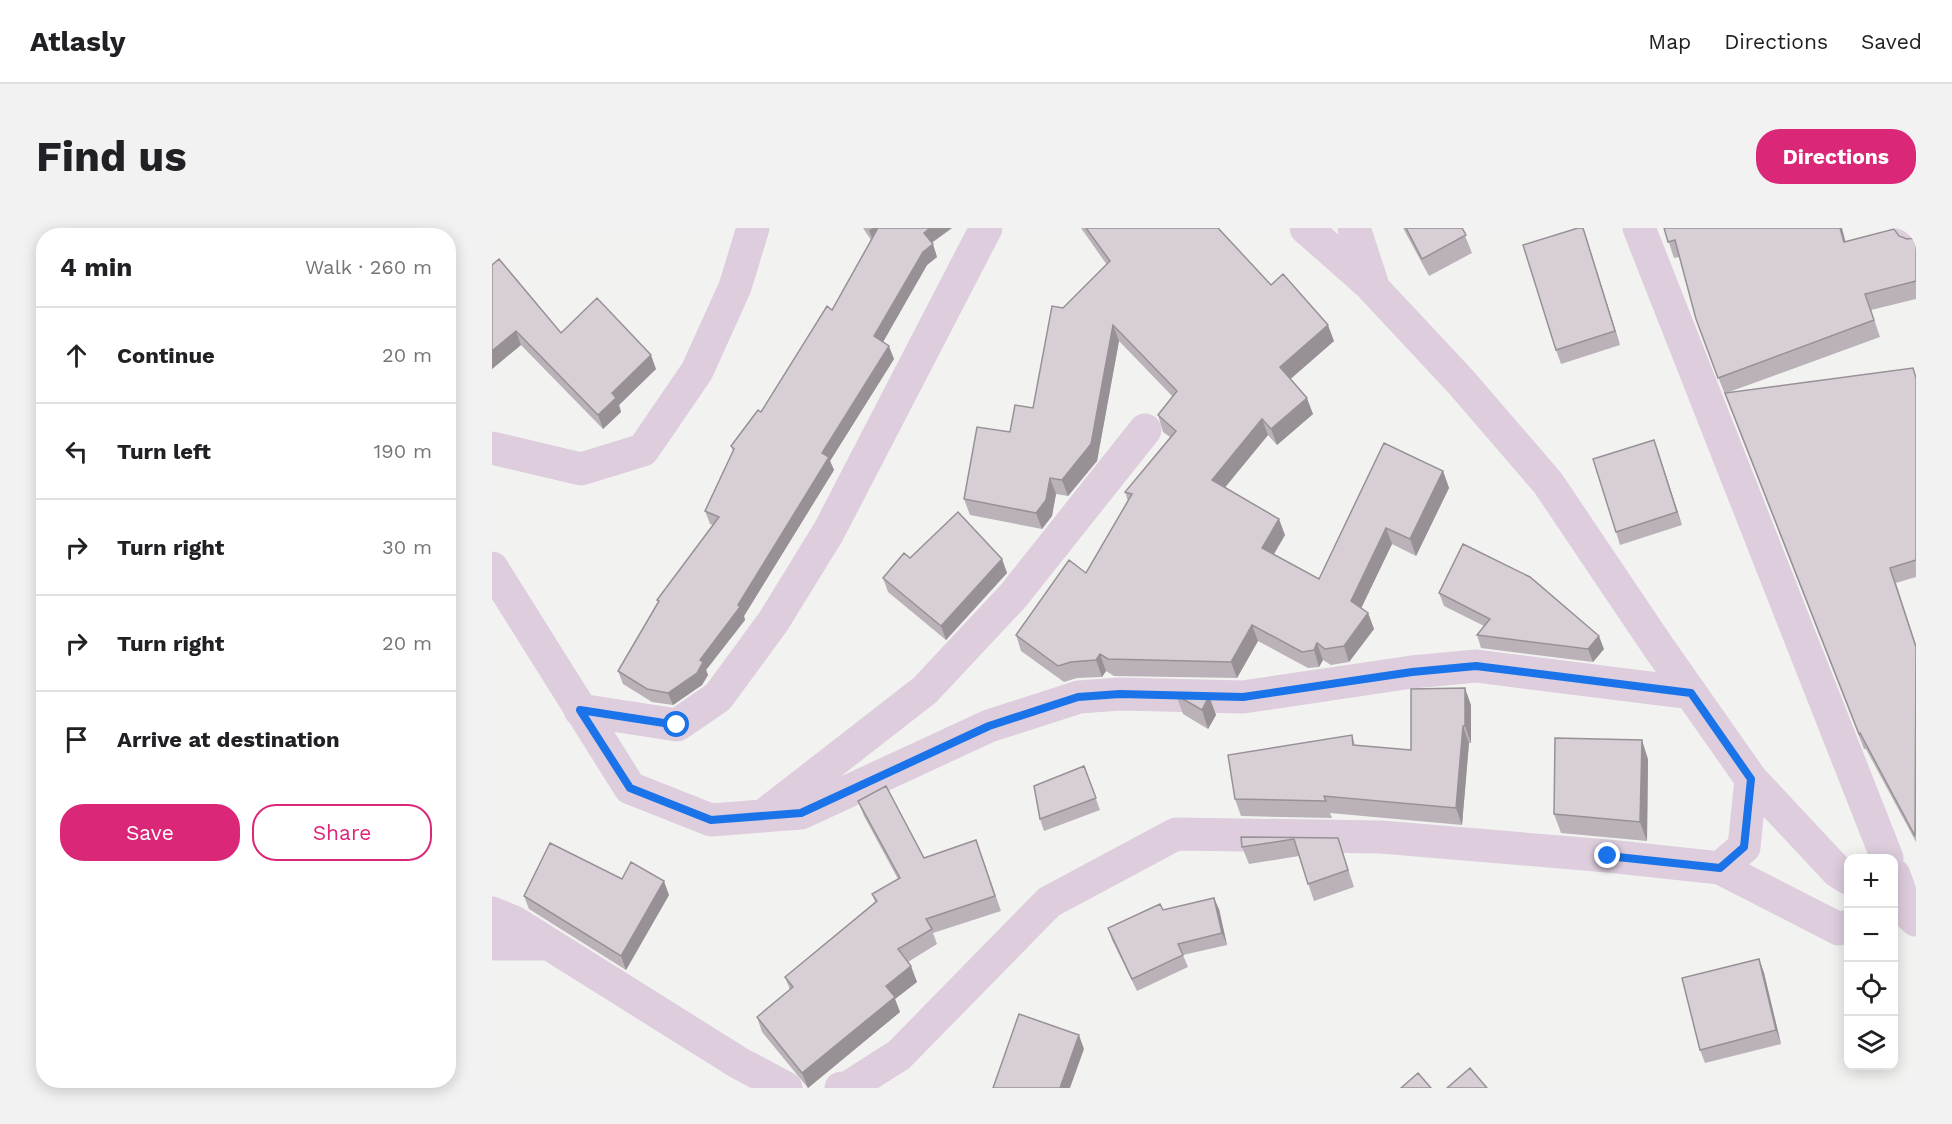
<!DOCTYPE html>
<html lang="en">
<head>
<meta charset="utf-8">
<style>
  body { margin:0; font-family:"Work Sans",sans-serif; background:#f2f2f2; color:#202124 }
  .controls { position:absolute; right:18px; bottom:18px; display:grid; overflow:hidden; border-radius:12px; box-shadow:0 3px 15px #0003 }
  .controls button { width:54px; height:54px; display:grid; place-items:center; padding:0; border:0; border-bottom:2px solid #e0e0e0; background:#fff; color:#202124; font:30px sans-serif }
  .stop { position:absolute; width:18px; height:18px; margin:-14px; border:4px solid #1a73e8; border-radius:50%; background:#fff }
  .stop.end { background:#1a73e8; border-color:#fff; box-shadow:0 2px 6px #0008 }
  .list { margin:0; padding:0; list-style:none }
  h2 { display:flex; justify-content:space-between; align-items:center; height:78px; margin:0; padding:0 24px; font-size:26px }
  h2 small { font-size:20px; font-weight:400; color:#757577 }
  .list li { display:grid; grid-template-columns:39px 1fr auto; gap:18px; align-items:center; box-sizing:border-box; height:96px; padding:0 24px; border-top:2px solid #e0e0e0 }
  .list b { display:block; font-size:22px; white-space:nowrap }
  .list em { font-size:20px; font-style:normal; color:#757577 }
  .actions { display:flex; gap:12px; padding:18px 24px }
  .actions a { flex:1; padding:14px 0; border:2px solid #db2777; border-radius:24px; text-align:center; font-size:21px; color:#db2777 }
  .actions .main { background:#db2777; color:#fff }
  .icon { flex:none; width:33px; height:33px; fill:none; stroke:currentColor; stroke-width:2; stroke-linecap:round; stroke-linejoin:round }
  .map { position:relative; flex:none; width:1424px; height:860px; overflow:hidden; border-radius:24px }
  header { display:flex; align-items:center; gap:36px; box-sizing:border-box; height:84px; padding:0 30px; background:#fff; border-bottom:2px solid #e0e0e0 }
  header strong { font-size:28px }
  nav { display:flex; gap:33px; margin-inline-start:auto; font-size:21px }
  .intro { display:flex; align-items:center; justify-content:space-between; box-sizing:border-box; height:144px; padding:0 36px }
  h1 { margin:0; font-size:42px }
  .button { padding:15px 27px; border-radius:24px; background:#db2777; color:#fff; font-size:21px; font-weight:700 }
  main { display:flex; gap:36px; padding:0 36px }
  aside { flex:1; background:#fff; border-radius:24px; box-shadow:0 3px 15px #0003 }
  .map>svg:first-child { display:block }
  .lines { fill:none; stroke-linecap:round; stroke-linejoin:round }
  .minor { stroke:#ddcddd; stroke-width:33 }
  .wall { fill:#bab2b8 }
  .shaded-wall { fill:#979196 }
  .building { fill:#d8cfd6; stroke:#979196; stroke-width:1.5 }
  .route { stroke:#1a73e8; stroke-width:8 }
</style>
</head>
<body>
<header>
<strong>Atlasly</strong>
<nav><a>Map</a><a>Directions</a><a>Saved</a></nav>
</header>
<div class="intro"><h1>Find us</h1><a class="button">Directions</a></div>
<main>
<aside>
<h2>4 min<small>Walk · 260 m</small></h2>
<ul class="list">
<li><svg class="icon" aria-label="ahead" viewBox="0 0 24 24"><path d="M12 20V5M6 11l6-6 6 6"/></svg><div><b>Continue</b></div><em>20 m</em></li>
<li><svg class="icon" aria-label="left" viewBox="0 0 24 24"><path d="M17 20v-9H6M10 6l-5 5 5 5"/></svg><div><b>Turn left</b></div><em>190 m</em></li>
<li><svg class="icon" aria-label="right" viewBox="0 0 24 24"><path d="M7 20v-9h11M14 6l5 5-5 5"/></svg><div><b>Turn right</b></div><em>30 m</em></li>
<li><svg class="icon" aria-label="right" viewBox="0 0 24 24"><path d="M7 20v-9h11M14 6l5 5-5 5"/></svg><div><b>Turn right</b></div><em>20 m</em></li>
<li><svg class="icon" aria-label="arrive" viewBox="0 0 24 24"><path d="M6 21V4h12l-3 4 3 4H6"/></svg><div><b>Arrive at destination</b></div></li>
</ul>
<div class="actions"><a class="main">Save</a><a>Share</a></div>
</aside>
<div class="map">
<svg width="1424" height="860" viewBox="0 0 1424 860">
  <rect width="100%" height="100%" fill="#f2f3f1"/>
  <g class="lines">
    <!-- minor -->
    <path class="minor" d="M814 0 881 59
      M862 0 882 61 969 154 1056 255 1165 417 1259 551 1345 643 1356 650
      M1147 0 1395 630
      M1420 0 1424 9
      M0 220 89 241 151 222 205 143 243 59 261 0
      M0 340 138 560 219 592 309 585 497 498 587 469 628 466 751 469 920 444 984 438 1199 465
      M88 482 185 497 226 469 281 394 337 303 494 0
      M271 588 433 462 521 368 653 202
      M1228 640 1347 701 1356 698
      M1402 647 1416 685 1424 692
      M0 685 22 694 247 835 294 860
      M0 716H57
      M349 860 357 859 407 827 557 674 684 606 889 609 1116 628 1228 640 1252 619 1259 551"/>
  </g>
  <!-- wall -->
  <path class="wall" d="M371 0H460L440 15 445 29 435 37 391 114 402 131 338 233 342 242 252 388 253 392 214 442 216 447 210 457 181 477 160 474 131 456 126 443 166 374 165 372 221 297 218 296 213 283 241 223 239 218 269 184 340 82 379 12Z
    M589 0H726L779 57 842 113 798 151 821 186 785 217 776 207 733 259 793 307 782 326 827 351 951 243 957 260 924 328 900 316 869 380 876 385 882 401 857 434 839 437 831 432 827 439 816 440 766 413 745 450 622 448 614 443 610 449 585 450 572 454 529 423 524 407 594 345 636 273 633 264 678 209 671 204 666 187 681 169 627 113 605 233 576 268 564 266 560 288 550 301 478 287 472 271 518 204 541 180 571 80 615 37Z
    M911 0H970L980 25 937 48Z
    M1172 0 1353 14 1407 8 1415 11 1424 10V71L1379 82 1388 109 1237 164 1424 149V349L1404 355 1424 417V614L1374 521H1372L1210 108 1204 91 1188 29 1182 30Z
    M1095 12 1128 117 1069 136 1064 122Z
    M0 37 69 105 164 141 127 177 129 184 111 201 29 117 0 141Z
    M1162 212 1190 297 1128 317 1124 304Z
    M418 330 510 331 515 345 454 412 396 364 391 350Z
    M947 365 1112 421 1101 434 989 420 985 407 992 398 952 378Z
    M684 467 717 468 724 487 716 501 691 486Z
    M979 477V515H977L970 597 838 585 840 590 749 588 743 571 860 507 863 517 919 522Z
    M1156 531 1155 613 1069 605 1062 586Z
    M592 538 608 582 552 603 548 591Z
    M366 573 432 630 490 628 509 683 441 705 445 716 416 734 425 754 403 771 408 784 316 860 270 804 265 789 298 762 293 749 383 674 380 666 406 651 372 588Z
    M749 609 846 610 862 659 822 673 807 628 757 636 750 619Z
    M130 651 177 667 134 742 37 681 32 668Z
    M727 681 735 717 691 727 696 739 645 763 620 712 616 700 671 682Z
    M1267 731 1272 745 1289 816 1213 835 1208 822Z"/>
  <!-- shaded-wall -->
  <path class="shaded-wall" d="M381 0H390L382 15 377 2Z
    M438 0H460L436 17 432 5Z
    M1091 0 1095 12 1128 117 1123 103Z
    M1348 0H1350L1358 31 1352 14Z
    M441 16 445 29 435 37 387 121 382 108 431 24Z
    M621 97 627 113 605 233 576 268 570 252Z
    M836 97 842 113 794 155 788 139Z
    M24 103 29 117 0 141V123Z
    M397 118 402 131 338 233 342 242 252 388 253 392 214 442 216 447 210 457 181 477 176 465 208 432 246 377 330 225Z
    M159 127 164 141 127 177 129 184 111 201 106 187 120 165Z
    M815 170 821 186 785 217 779 201Z
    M770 191 776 207 726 268 720 252Z
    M1162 212 1167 226 1190 297 1185 284Z
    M951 243 957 260 924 328 918 311Z
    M558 250 564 266 560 288 550 301 544 285Z
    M787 291 793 307 776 336 770 320Z
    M894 300 900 316 865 389 859 373Z
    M510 331 515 345 454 412 449 398Z
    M876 385 882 401 857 434 852 418Z
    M760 397 766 413 745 450 739 434Z
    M1107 408 1112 421 1101 434 1096 421Z
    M825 415 831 432 827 439 822 422Z
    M608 426 614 443 610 449 604 432Z
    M973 460 979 477V515L973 498Z
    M717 468 724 487 716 501 710 482Z
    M971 498 977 515 970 597 964 580Z
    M1150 512 1156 531 1155 613 1148 594Z
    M172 653 177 667 134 742 129 728Z
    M722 670 727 681 735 717 730 705Z
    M1267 731 1272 745 1289 816 1284 802Z
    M419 738 425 754 403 771 408 784 316 860 310 845 394 758Z
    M587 807 592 821 578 860H568Z"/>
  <!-- building -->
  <path class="building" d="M386 0H438L432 5 441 16 431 24 382 108 397 118 330 225 337 229 246 377 248 379 208 432 211 434 205 445 176 465 155 461 126 443 167 373 165 372 227 289 213 283 242 221 239 218 266 182 269 184 335 78 340 82Z
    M594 0H726L779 57 791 46 836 97 788 139 815 170 779 201 770 191 720 252 787 291 770 320 827 351 892 215 951 243 918 311 894 300 859 373 876 385 852 418 833 421 825 415 822 422 810 424 760 397 739 434 616 431 608 426 604 432 579 434 566 438 524 407 577 332 594 345 640 266 633 264 684 203 666 187 685 163 621 97 599 216 570 252 558 250 554 272 544 285 472 271 485 199 518 204 523 177 541 180 560 78 571 80 618 33Z
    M914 0H970L974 7 930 31Z
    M1086 0H1091L1123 103 1064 122 1031 17Z
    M1172 0H1348L1352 14 1402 1 1407 8 1415 11 1424 10V53L1373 66 1382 92 1226 150 1204 91 1183 12 1176 14Z
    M7 31 69 105 105 70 159 127 120 165 124 170 106 187 24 103 0 123V37Z
    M1421 140 1424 150V332L1398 340 1424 419 1423 608 1368 505 1367 506 1233 165Z
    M1162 212 1185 284 1124 304 1101 231Z
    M466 284 510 331 449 398 391 350 412 325 418 330Z
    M971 316 1038 349 1107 408 1096 421 985 407 998 391 947 365Z
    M973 460V498H971L964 580 832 568 834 573 743 571 736 527 860 507 861 517 919 522V461Z
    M684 467 717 468 710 482Z
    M1063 510 1150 512 1148 594 1062 586Z
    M592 538 604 570 548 591 542 558Z
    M394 558 432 630 484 612 503 668 434 691 440 701 406 721 419 738 394 758 403 769 310 845 265 789 301 759 293 749 385 673 380 666 408 650 366 573Z
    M749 609 846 610 856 642 816 656 802 611 750 619Z
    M58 615 130 651 139 634 172 653 129 728 32 668Z
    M722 670 730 705 686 716 691 727 640 751 616 700 668 676 671 682Z
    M1267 731 1284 802 1208 822 1190 750Z
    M527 786 587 807 568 860H501Z
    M978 840 995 860H955Z
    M926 845 939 860H909Z"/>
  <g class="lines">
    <!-- route -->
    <path class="route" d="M185 497 88 482 138 560 219 592 309 585 497 498 586 469 628 466 751 469 920 444 984 438 1199 465 1259 551 1252 619 1228 640 1116 628"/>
  </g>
</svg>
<div class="controls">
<button>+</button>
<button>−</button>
<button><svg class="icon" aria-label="locate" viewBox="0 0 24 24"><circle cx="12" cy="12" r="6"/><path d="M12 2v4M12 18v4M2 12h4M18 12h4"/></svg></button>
<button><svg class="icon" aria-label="layers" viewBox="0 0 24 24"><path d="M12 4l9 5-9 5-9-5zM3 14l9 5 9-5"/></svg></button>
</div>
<div class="stop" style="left:185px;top:497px"></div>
<div class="stop end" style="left:1116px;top:628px"></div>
</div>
</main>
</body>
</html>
